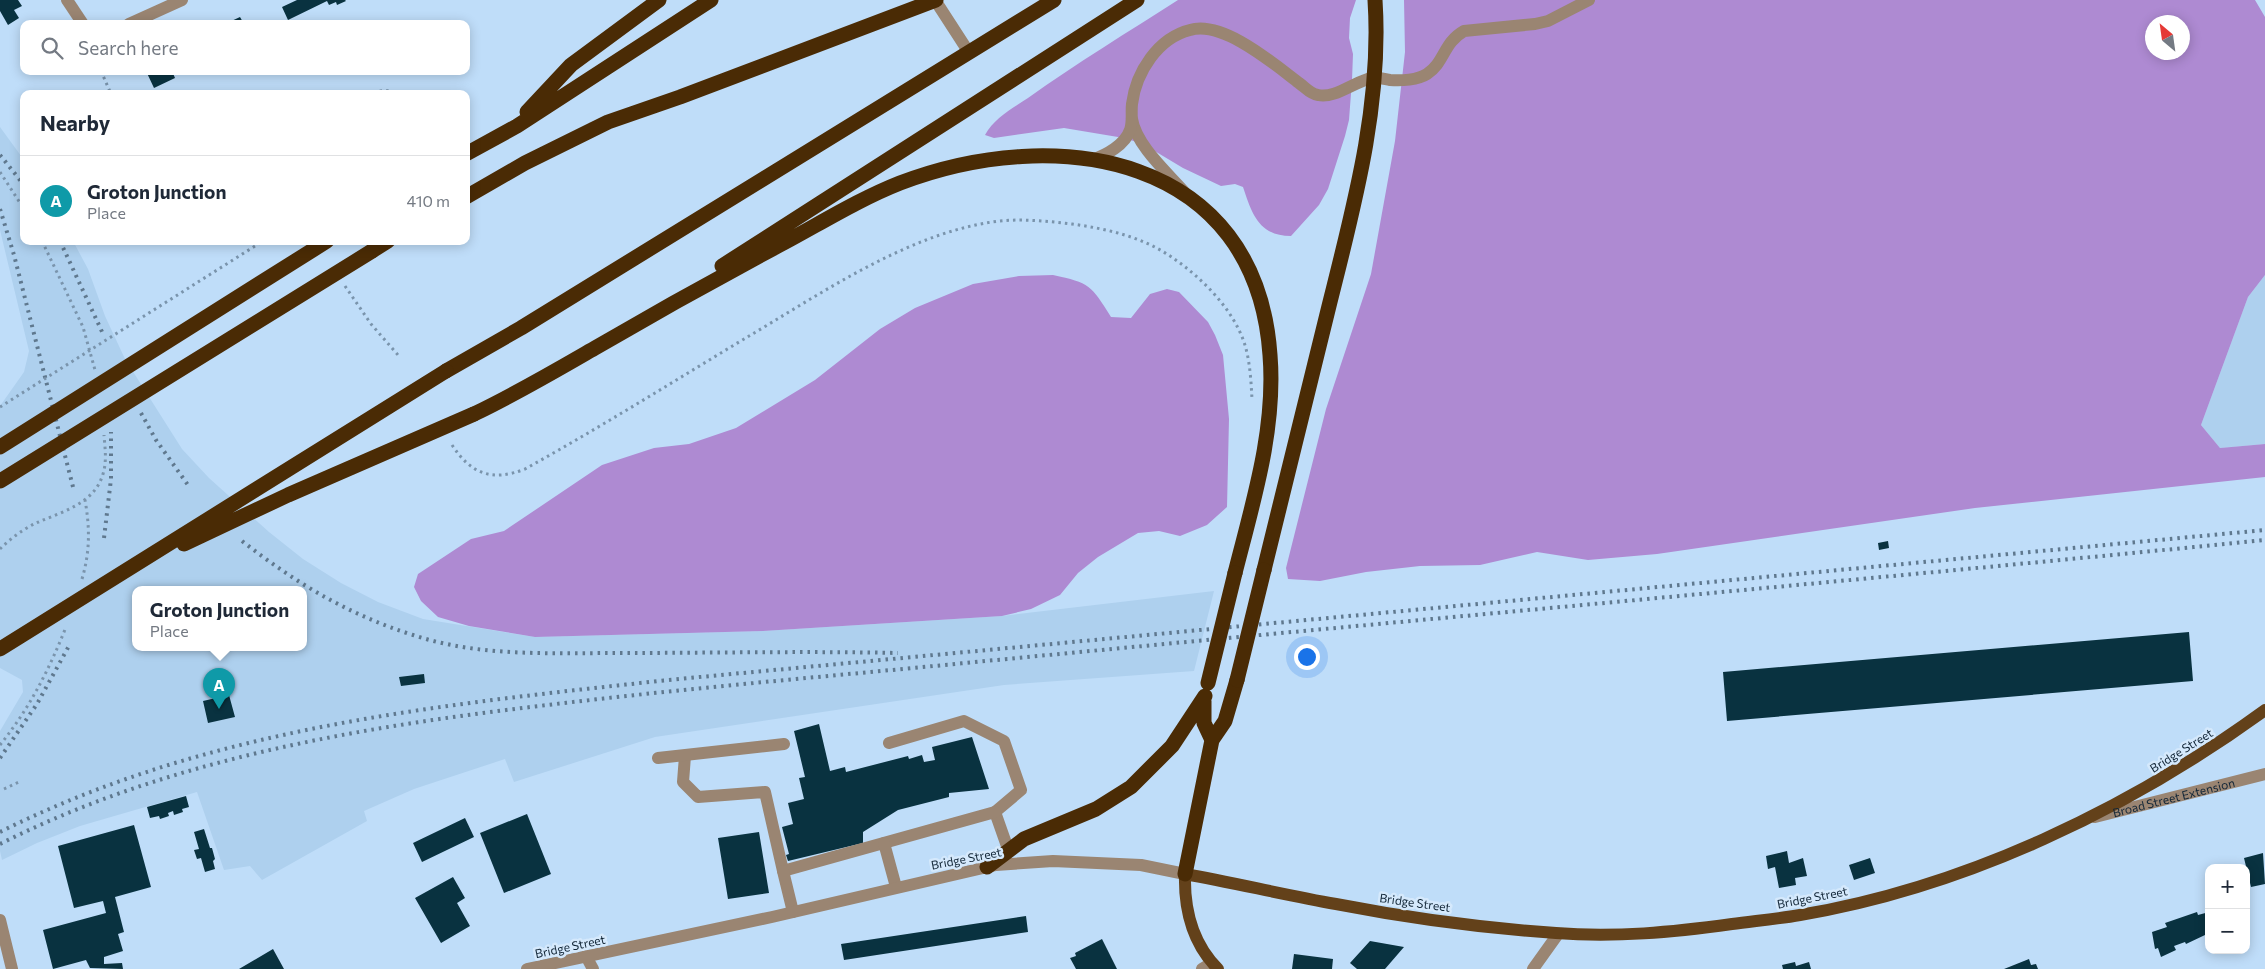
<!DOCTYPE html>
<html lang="en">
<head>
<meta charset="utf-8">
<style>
  body { margin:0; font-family:Commissioner,sans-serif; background:#f6f6f7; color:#1f2937 }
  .controls { position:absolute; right:15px; bottom:15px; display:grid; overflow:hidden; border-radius:10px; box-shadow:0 2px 12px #0003 }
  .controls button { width:45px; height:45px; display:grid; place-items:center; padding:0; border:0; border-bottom:1px solid #e0e1e3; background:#fff; color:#1f2937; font:25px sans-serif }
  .compass { position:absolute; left:2145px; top:15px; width:45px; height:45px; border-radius:50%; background:#fff; box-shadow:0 2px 12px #0003; rotate:331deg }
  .you { position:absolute; left:1306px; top:656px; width:18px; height:18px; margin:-12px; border:4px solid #fff; border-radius:50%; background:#1a73e8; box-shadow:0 0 0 8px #1a73e833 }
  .badge { display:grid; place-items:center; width:32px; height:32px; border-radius:50%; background:#db2777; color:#fff; font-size:16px; font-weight:700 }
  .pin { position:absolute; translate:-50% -41px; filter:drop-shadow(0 1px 2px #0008) }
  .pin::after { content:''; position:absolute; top:26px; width:18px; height:15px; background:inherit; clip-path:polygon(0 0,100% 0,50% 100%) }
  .popup { position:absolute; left:132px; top:586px; width:175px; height:65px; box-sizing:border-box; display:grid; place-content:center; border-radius:10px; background:#fff; filter:drop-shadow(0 1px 4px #0005); font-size:16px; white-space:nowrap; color:#747a83 }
  .popup b { font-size:19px; color:#1f2937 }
  .popup::after { content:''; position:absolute; left:50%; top:100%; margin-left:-10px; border:10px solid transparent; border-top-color:#fff }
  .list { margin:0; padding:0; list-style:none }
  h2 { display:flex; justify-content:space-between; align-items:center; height:65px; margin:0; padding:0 20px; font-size:21px }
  h2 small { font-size:16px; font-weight:400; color:#747a83 }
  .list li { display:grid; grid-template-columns:32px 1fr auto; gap:15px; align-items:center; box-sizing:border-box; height:90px; padding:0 20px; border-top:1px solid #e0e1e3 }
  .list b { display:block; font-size:19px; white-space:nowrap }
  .list p { margin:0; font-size:16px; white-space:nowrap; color:#747a83 }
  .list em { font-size:16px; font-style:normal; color:#747a83 }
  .icon { flex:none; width:28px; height:28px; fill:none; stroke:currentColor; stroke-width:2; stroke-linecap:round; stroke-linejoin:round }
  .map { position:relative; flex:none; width:2265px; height:969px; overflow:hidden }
  .search { position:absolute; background:#fff; box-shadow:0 2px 12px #0003; left:20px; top:20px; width:450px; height:55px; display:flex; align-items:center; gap:12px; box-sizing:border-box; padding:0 18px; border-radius:10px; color:#747a83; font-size:19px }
  .panel { position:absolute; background:#fff; box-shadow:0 2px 12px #0003; left:20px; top:90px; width:450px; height:155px; border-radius:10px }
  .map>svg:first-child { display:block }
  .built { fill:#aed0ee; fill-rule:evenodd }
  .forest { fill:#ae8ad2; fill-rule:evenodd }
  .building { fill:#093240 }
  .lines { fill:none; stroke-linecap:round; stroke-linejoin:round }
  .path { stroke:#7a94ac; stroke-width:3; stroke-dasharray:2.5 4; stroke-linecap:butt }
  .minor { stroke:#9a8572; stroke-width:12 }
  .major { stroke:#63411a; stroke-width:12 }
  .highway { stroke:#4a2b05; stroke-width:15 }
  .rail { stroke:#5f788e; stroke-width:4; stroke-dasharray:2.5 5; stroke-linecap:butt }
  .path-bridge { stroke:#7a94ac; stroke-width:3; stroke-dasharray:2.5 4; stroke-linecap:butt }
  .highway-bridge { stroke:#4a2b05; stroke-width:15 }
  .labels { text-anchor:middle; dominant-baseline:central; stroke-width:5; stroke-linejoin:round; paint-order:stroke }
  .street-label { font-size:12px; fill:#122637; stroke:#d5e9fc }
</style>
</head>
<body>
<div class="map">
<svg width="2265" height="969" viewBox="0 0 2265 969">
  <rect width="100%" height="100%" fill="#bfddf9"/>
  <!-- built -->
  <path class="built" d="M0 127 24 160V241H73L88 269 105 316 125 359 182 449 209 478 269 532 303 559 341 583 378 602 423 619 535 637 763 631 1002 616 1214 591 1194 671 1004 685 655 737 514 782 505 759 414 789 364 811 367 821 262 880 250 866 224 870 197 792 80 826 37 843 2 860 0 851V731L23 692 22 680 0 668V406L24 372 29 351 0 230ZM135 590H303V648H135Z
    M2265 275V444L2220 448 2201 425 2248 297Z"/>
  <!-- forest -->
  <path class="forest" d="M1178 0H1356L1350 18 1349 38 1353 54 1352 80 1349 120 1345 136 1328 189 1319 205 1291 236C1259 236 1252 214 1243 187L1235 184 1221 186 1183 168 1143 144 1124 138 1064 128 994 138 985 135C994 118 1013 108 1028 98 1077 63 1128 32 1178 0Z
    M1404 0H2255L2265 17V275L2248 297 2201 425 2220 448 2265 444V477L1975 508 1657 554 1588 560 1537 552 1480 565 1420 566 1366 572 1320 581 1288 579 1286 568 1326 409 1371 274 1395 141 1405 52ZM2152 22H2182V52H2152Z
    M1053 275C1090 283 1091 285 1111 317L1131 318 1150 294 1167 289 1179 292 1208 322 1215 335 1223 355 1229 419 1227 507 1207 525 1180 536 1159 531 1138 533 1098 557 1078 573 1060 595 1031 609 1002 616 763 631 535 637 469 626 438 617 421 601 414 587 418 574 471 539 504 531 602 465 654 448 689 444 736 428 815 380 880 329 915 308 973 284 1019 276Z"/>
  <!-- building -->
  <path class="building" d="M0 0H18L22 6 14 10 19 18 8 25 0 11Z
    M297 0H345L346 1 337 5 336 2 329 5 327 1 288 20 282 7Z
    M240 17 244 24H225Z
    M146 71H172L175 78 154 88Z
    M1888 541 1889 548 1879 550 1878 543Z
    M2189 632 2193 681 1727 721 1723 672Z
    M424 674 425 683 401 686 399 677Z
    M229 695 235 717 208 723 203 701Z
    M819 724 830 771 845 767 846 772 908 756 909 759 922 755 924 762 935 760 932 747 972 737 989 789 949 793V797L898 810 863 832V843L788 861 786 855 789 854 782 827 793 824 788 803 804 799 799 778 805 777 794 731Z
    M186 796 189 807 182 809 183 812 174 815 173 811 168 813 169 816 160 819 159 816 150 818 147 807Z
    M527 814 551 874 504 893 480 833Z
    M465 818 474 837 422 862 413 843Z
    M134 825 151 887 115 897 124 932 118 934 123 951 104 957V964L122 963 123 969 90 968 86 960 53 969 43 930 106 913 103 901 74 908 58 846Z
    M204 829 210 848H212L215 859 213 861 215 869 205 872 201 858 197 859 194 850 199 849 194 832Z
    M759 832 769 893 728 899 718 838Z
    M1787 851 1789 863 1803 858 1807 876 1795 878 1796 885 1779 888 1775 867 1768 869 1766 856Z
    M2263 853 2265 884 2251 887 2244 858Z
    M1870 858 1875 873 1854 880 1849 865Z
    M453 877 465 898 457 903 470 926 441 943 415 898Z
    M2197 912 2198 915 2209 912V938L2206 939 2205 935 2186 944 2185 942 2174 946 2176 950 2161 957 2158 948 2155 949 2152 932 2167 927 2165 923Z
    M1026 916 1028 932 844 960 841 944Z
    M1102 939 1117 969H1076L1070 958 1076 956 1075 953Z
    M1370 941 1404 947 1385 969H1357L1350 963Z
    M273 949 284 969H239Z
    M1294 954 1333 959 1332 969H1292Z
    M2029 959 2031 965 2036 964 2038 969H2004Z
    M1795 962 1796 966 1809 962 1811 969H1783L1782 965Z"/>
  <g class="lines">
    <!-- path -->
    <path class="path" d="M101 71 111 94
      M367 94 385 90 398 94
      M0 172 24 209
      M42 241 83 327 95 370
      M345 286 371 324 398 355
      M452 445C471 474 492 482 525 469 599 428 671 383 744 339 819 295 905 235 992 222 1019 218 1046 221 1072 224 1108 229 1143 237 1173 258 1202 278 1232 308 1244 342 1250 360 1251 381 1252 399
      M0 549C10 539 22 530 34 524 60 512 94 505 103 474 107 461 105 448 104 435
      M82 579C90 552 90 528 85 500
      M0 745C29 709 49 670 66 627
      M4 789 19 782"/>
    <!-- minor -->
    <g class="minor">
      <path d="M67 0 83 24"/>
      <path d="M935 0 968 51"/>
      <path d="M129 24 182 0"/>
      <path d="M1132 119C1136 146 1170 175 1187 195"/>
      <path d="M1092 160C1106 155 1125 145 1130 130 1133 122 1131 112 1132 104 1136 72 1158 38 1190 30 1223 20 1274 64 1299 83 1306 88 1310 94 1318 95 1335 99 1355 81 1372 78 1377 77 1384 79 1390 80 1401 81 1418 80 1427 74 1445 62 1443 43 1464 31L1535 24 1548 21 1589 0"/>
      <path d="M889 743 964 721 1004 741 1021 790 995 812 1008 849"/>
      <path d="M685 756 683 782 698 797 765 792 783 871 995 812"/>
      <path d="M658 758 784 744"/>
      <path id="s1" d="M2095 817 2265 774"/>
      <path d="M884 843 896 887"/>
      <path d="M783 871 793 912"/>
      <path d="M0 920 12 969"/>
      <path d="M586 956 593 969"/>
      <path d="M527 969 772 917 996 865 1053 861 1141 865 1185 874"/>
      <path d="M1202 969 1212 963"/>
      <path d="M1533 969 1558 934"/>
    </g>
    <!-- major -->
    <path class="major" d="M1218 969C1192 943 1184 910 1185 874 1235 883 1285 895 1336 904 1408 918 1483 928 1556 933 1614 938 1674 932 1732 924 1754 921 1777 919 1800 915 1966 887 2129 809 2265 710"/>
    <!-- highway -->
    <path class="highway" d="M527 112 571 65 659 0
      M466 154 517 126 711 0
      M466 197 525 163 608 122 680 97 936 0
      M372 251 388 241
      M722 266 1137 0
      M446 371 521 328 1054 0
      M474 414C516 394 555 371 595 348 655 313 716 279 778 246 818 225 857 200 900 183 1057 123 1256 155 1270 355 1276 429 1253 502 1235 573
      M1264 570C1286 482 1307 394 1329 306 1354 206 1382 104 1375 0
      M1204 701V723L1212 740
      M987 867 1024 839 1096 809 1131 787 1172 746 1205 696
      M1185 874 1212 740 1225 721 1237 680"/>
    <!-- rail -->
    <path class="rail" d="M0 155 24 185
      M0 209 14 255 73 487
      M60 241 104 336
      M141 413 156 440 188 485
      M104 538 111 479V432
      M242 541C296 583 347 614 413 635 479 657 550 653 618 653 711 653 805 651 898 653
      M0 758 37 704 70 644
      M0 832C210 727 438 705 668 680L2265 530
      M0 844C173 757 366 726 556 704 682 689 808 678 934 666 1378 623 1822 584 2265 540"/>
    <!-- path-bridge -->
    <path class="path-bridge" d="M0 407 263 241"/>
    <!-- highway-bridge -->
    <path class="highway-bridge" d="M0 447 327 241
      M0 481 372 251
      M184 544 288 495 474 414
      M0 649 446 371
      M1237 680 1264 570
      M1208 683 1235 573"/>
  </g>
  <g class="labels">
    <!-- street labels -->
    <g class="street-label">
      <text transform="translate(2181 750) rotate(-32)">Bridge Street</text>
      <text stroke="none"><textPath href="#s1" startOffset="81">Broad Street Extension</textPath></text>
      <text transform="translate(966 858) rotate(-11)">Bridge Street</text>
      <text transform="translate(1812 897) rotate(-11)">Bridge Street</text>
      <text transform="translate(1415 902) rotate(8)">Bridge Street</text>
      <text transform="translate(570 946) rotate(-12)">Bridge Street</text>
    </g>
  </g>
</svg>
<div class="controls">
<button>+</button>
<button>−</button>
</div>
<svg class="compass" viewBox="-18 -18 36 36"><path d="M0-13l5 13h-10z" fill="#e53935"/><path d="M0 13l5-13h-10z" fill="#747a83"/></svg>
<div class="you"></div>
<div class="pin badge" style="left:219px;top:709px;background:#0f9aa8">A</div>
<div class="popup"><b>Groton Junction</b>Place</div>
<div class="search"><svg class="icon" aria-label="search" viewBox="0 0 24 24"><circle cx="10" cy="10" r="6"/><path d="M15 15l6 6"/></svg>Search here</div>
<section class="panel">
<h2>Nearby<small></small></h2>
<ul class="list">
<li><span class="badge" style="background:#0f9aa8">A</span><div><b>Groton Junction</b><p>Place</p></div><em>410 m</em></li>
</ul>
</section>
</div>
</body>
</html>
